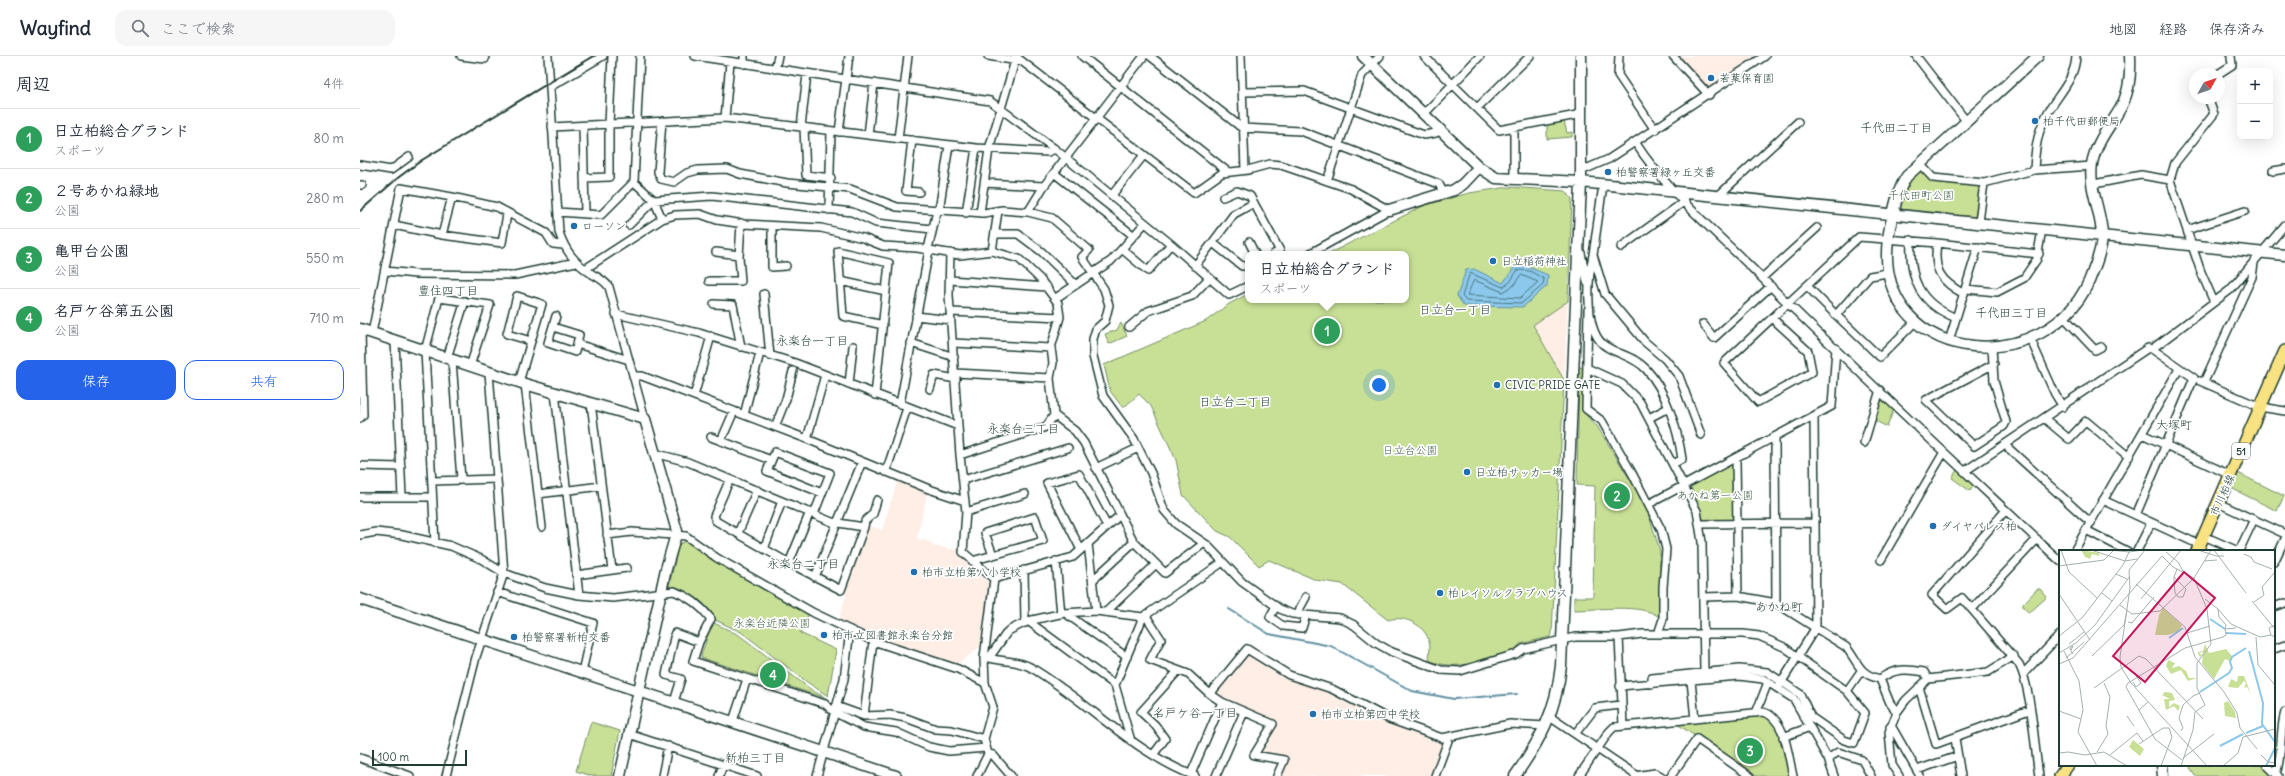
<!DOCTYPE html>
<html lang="ja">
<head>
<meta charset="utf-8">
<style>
  body { margin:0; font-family:Delius,"Klee One",sans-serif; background:#f6f6f7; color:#1f2937 }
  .controls { position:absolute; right:12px; top:12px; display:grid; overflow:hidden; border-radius:8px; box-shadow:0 4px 16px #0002 }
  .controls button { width:36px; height:36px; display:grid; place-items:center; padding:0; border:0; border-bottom:1px solid #e0e1e3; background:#fff; color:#1f2937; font:20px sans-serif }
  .compass { position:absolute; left:1829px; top:12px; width:36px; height:36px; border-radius:50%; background:#fff; box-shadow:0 4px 16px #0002; rotate:50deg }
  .scale { position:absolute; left:12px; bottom:10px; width:95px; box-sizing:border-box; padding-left:4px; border:2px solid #1f3d34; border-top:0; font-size:11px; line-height:14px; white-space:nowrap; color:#1f3d34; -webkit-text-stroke:3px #fff; paint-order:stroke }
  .you { position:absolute; left:1019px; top:329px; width:14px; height:14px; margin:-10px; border:3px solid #fff; border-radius:50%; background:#1a73e8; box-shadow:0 0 0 6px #1a73e833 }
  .badge { display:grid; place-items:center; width:26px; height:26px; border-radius:50%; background:#2563eb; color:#fff; font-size:13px; font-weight:700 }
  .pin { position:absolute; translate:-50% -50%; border:2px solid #fff; box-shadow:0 1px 4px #0006 }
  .popup { position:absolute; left:885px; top:195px; width:164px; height:52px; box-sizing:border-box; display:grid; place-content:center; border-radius:8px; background:#fff; filter:drop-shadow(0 1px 3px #0005); font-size:13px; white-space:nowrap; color:#747a83 }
  .popup b { font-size:15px; color:#1f2937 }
  .popup::after { content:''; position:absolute; left:50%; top:100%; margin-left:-8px; border:8px solid transparent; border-top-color:#fff }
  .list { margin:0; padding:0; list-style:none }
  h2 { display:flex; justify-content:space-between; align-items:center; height:52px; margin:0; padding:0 16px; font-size:17px }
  h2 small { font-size:13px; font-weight:400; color:#747a83 }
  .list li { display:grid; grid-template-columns:26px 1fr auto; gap:12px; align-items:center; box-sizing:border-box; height:60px; padding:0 16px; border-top:1px solid #e0e1e3 }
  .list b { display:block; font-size:15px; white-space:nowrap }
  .list p { margin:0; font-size:13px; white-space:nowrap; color:#747a83 }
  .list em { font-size:13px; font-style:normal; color:#747a83 }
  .actions { display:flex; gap:8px; padding:12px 16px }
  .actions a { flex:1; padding:9px 0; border:1px solid #2563eb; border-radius:12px; text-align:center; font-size:14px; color:#2563eb }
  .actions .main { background:#2563eb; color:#fff }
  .icon { flex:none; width:22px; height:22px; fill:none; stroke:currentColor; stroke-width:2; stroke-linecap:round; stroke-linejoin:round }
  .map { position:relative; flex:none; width:1925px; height:720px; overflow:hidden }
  header { display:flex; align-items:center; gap:24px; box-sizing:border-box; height:56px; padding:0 20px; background:#fff; border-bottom:1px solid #e0e1e3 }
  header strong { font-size:19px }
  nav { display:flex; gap:22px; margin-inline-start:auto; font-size:14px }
  .search { width:280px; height:36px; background:#f6f6f7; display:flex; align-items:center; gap:10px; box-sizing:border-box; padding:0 14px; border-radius:12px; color:#747a83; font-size:15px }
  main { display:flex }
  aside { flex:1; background:#fff }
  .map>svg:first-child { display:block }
  .built { fill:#feeee6 }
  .green { fill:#c8e096; stroke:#748e65 }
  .water { fill:#8cc8ec; stroke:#6090a2 }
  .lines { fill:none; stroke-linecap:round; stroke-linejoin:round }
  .shore { stroke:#4b757e; stroke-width:1 }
  .stream { stroke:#6090a2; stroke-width:2 }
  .street-casing { stroke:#1f3d34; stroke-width:10 }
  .secondary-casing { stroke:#1f3d34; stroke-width:13 }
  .primary-casing { stroke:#1f3d34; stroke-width:14 }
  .street { stroke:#fff; stroke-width:7 }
  .secondary { stroke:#fff; stroke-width:10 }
  .primary { stroke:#f8e281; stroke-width:11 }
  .rail { stroke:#1f3d34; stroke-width:2 }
  .poi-dot { fill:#1f6fb2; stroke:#fff; stroke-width:1.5 }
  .labels { text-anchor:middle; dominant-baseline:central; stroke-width:3.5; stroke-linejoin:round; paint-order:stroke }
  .shield { fill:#fff; stroke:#627771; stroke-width:1 }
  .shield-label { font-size:10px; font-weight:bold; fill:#1f3d34 }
  .poi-label { font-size:11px; fill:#1f3d34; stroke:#fff; text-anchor:start }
  .park-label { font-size:11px; fill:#415e48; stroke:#fff }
  .street-label { font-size:11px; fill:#1f3d34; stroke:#fff }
  .neighbourhood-label { font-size:12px; fill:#1f3d34; stroke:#fff }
  .inset-river { fill:none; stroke:#8cc8ec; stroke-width:2 }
  .inset-road { fill:none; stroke:#a5b1ae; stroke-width:1 }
  .view { fill:#c2185b; fill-opacity:0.15; stroke:#c2185b; stroke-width:2 }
  .inset-edge { fill:none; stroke:#1f3d34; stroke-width:2 }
</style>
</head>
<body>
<header>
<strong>Wayfind</strong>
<div class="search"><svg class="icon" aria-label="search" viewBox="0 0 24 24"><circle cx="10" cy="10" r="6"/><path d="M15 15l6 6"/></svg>ここで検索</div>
<nav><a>地図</a><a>経路</a><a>保存済み</a></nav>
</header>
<main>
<aside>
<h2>周辺<small>4件</small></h2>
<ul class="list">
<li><span class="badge" style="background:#2e9e5b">1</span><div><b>日立柏総合グランド</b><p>スポーツ</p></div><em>80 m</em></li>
<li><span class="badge" style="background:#2e9e5b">2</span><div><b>２号あかね緑地</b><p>公園</p></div><em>280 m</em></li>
<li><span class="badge" style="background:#2e9e5b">3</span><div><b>亀甲台公園</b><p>公園</p></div><em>550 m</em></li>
<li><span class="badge" style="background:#2e9e5b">4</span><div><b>名戸ケ谷第五公園</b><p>公園</p></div><em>710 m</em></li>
</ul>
<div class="actions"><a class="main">保存</a><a>共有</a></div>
</aside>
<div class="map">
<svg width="1925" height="720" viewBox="0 0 1925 720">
  <rect width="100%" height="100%" fill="#fff"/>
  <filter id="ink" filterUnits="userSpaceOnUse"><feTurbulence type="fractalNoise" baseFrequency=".025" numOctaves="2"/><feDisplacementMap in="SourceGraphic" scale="8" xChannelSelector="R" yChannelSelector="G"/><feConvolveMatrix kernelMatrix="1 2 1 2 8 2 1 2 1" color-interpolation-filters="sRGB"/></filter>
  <g filter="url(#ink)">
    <!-- built -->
    <path class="built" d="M1316 0H1395L1349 33Z
      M1208 245 1204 324 1173 269Z
      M538 423 568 434 557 482 573 487 572 490 598 494 630 528 620 591 596 609 514 581 479 564 486 539V530L507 469 522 474Z
      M888 597 927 621 971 636 1021 664 1084 688 1072 720H920L926 702 902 698 900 694 915 667 855 639 854 635 885 598Z"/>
    <!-- green -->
    <path class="green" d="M1204 65 1207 77 1212 76V81L1187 83V68Z
      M1558 114H1562L1571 124 1618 129 1620 131 1617 159 1613 163 1543 155 1539 150 1547 125Z
      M1149 131 1206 135 1212 143 1208 245 1173 269 1204 324 1192 578 1190 581 1160 588 1155 594C1126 603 1098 617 1069 604 1069 600 1070 595 1070 591 1069 571 1046 558 1028 564L982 528 956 524 909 504 899 510 870 481 857 475 823 439 816 404 791 350 779 338 763 352 750 335 744 309 846 265 869 248 888 238V244H1046V198H968L1063 150 1109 137Z
      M761 267 767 280 749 288 745 278 757 274Z
      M1219 311 1225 312C1224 334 1216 356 1237 370L1286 450 1300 495 1299 561C1283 547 1235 554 1214 554V541H1233L1235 430 1217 429Z
      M1520 340 1534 353 1527 371 1514 364Z
      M1371 407 1374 409V463L1372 465H1344L1330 429Z
      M1598 412 1615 428 1610 435 1592 422Z
      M1878 417 1924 440 1917 455 1871 432Z
      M327 485 391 526 449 558 440 577 476 594 468 640 447 626 381 576 353 563 340 546 308 534 319 488Z
      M1677 533H1680L1687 541 1669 557 1663 551V548Z
      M352 566 379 579 453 635 468 643 342 602 341 600Z
      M1399 660 1410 662 1416 670 1430 720H1395L1317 668Z
      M231 666 260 675 251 720H232L216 715Z
      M1832 709H1905L1916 720H1835L1830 712Z"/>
    <!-- water -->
    <path class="water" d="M1156 209 1171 212 1188 219 1187 230 1163 251 1104 250 1097 240 1106 214 1114 213 1143 227Z"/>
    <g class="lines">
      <!-- shore -->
      <path class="shore" d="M1158 214 1170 215 1184 223 1183 229 1162 247 1106 245 1102 240 1110 217 1143 231 1150 226Z
        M1161 219 1178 226 1160 242 1107 239 1114 224 1143 236 1153 230Z"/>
      <!-- stream -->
      <path class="stream" d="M869 553 909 578 971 590 1052 635 1094 643 1157 638"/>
      <defs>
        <path id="street" d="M101 0 125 3
          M188 0 199 176C205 195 215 207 232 218 239 222 244 224 249 231L285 363
          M335 0 630 45 695 93 811 188
          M628 0 658 5
          M655 0 834 137 862 117 888 114 910 108 921 109 991 133 1029 154 949 198
          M722 0 868 116
          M790 0 882 72 941 75 1079 128 1084 138
          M881 0 885 114
          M1064 0 1139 74 1222 58
          M1259 0 1258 19 1295 74
          M1313 0 1349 39
          M1556 0 1607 66
          M384 8V0
          M415 13 418 0
          M1858 18 1872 9 1871 0
          M190 31 243 0
          M882 36 944 35 1064 79 1076 77 1079 73
          M1848 42 1854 58 1815 107 1810 124 1841 216 1854 246
          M1117 52 1170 0
          M1064 58 1120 0
          M365 62 370 6
          M302 65 298 116 301 123 314 126 327 117 338 114 367 113 380 118 427 127 490 133 537 151 624 157 642 154 668 156 692 162 729 194 722 201 744 233 749 249 745 265 736 273 733 283V300L743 340 774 383 791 417 804 454 816 468 847 489 882 526 920 553 932 558 980 562 994 569 1016 587 1032 596 1081 614 1100 615 1156 598 1163 593 1215 581H1259L1282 578H1383L1399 580 1424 591 1487 635 1505 657 1494 687 1484 684 1451 661 1440 638 1407 616 1379 613 1292 622V628
          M223 70 225 158
          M192 71 365 62 616 92 688 96 695 93
          M441 71 447 18
          M444 71 446 119 471 122
          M479 76 489 0
          M508 79 514 27
          M538 83 548 0
          M552 84 546 135 559 136
          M1275 86C1307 136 1356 176 1398 218 1497 316 1599 410 1700 505
          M1560 108 1573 122 1624 127 1674 114 1732 110
          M0 109 31 114 49 101
          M1674 114C1675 95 1677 77 1686 60 1696 40 1715 25 1716 0
          M1221 115 1249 103 1405 0
          M1913 115 1925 113
          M694 117 774 180
          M224 122 249 121V69L252 0
          M1154 122V71
          M967 125 1002 19 1020 0
          M274 126 280 0
          M624 127 684 130
          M1734 128 1781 119 1810 124
          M0 129H2
          M1243 129 1233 199 1245 238 1285 286 1305 303 1319 320 1341 379
          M752 139 784 99
          M1359 139 1438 66
          M863 141 877 135 890 140 920 195 914 198
          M469 154 471 75
          M579 155 589 89
          M198 156 241 159 274 126 294 144 302 163
          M668 156 684 130 784 0
          M606 157 616 92
          M620 157 629 93 655 5
          M1619 166 1624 127
          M34 169 82 179 142 187 147 158
          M269 169 294 144 352 140 492 156 516 167 572 173
          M412 170V211L426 210
          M1827 174 1885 155
          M635 178H658L682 196 716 229
          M82 179 92 141
          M1551 184C1549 223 1559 247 1596 262
          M889 186 895 198
          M853 187 882 210H888
          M1577 187C1573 214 1580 225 1604 238
          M1261 191 1325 145
          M568 193 577 155
          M763 194 788 215 811 188 869 239 888 230
          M632 195 638 155
          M356 196 379 199
          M590 197 589 239 600 399 606 456 603 496 634 523
          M1221 197 1227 226
          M1233 199C1228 221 1223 278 1247 291 1260 299 1275 301 1286 313 1306 334 1318 374 1322 403L1313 408
          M835 210 874 158 894 147
          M225 213 302 163 315 159 340 158 357 164 384 168 461 172 503 182 523 190 557 192 600 199 632 195 659 203 680 223 698 247 700 261 691 292 693 307 690 322 694 359 715 375 724 387 774 486 805 517 843 488
          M25 215 56 218 155 219 216 206
          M1527 217 1510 220 1476 259 1520 301 1555 266
          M1402 222 1457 172
          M590 224 687 231
          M349 225H381L379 201 381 167
          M480 225 526 235
          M1447 230 1476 259
          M1606 233 1637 236 1664 222 1677 203 1682 173
          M404 238 410 300
          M696 242 751 205 785 167
          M354 248 373 249 381 291
          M1228 254 1226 353 1242 365 1272 417 1301 473 1306 493 1303 531V563L1298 578
          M591 256 700 261
          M256 258 339 277 435 307 598 370
          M196 260 188 287 215 296 217 288
          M556 260 591 264
          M1703 260 1735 294 1741 291
          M1413 263 1448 295 1452 316 1398 346 1364 307 1499 181 1577 187 1679 198
          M1343 268 1354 282 1411 230
          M193 271 219 279 217 288 269 304
          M769 271 788 255 832 240 849 222
          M12 277 41 132 92 141 137 151 186 177 193 188 203 189
          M1670 282 1695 338 1703 351
          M35 285 42 441
          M1589 285 1618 191
          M551 287 594 301
          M593 287 691 292
          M1632 291 1634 325 1646 366 1644 370 1614 390 1566 344 1634 308
          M87 302 105 245
          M92 305 101 423
          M1227 312 1262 328 1280 346 1337 455 1342 486 1344 616
          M595 317 690 322
          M273 320H282L447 383 569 433 605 445
          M1840 325 1900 351 1925 355
          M159 326 182 248 157 240 147 278 171 285
          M1844 326 1892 221 1894 207
          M165 328 182 471
          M489 328 493 290
          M570 333 574 319 596 323
          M195 337 219 539
          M515 339 529 207 478 195 483 260 523 269
          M334 340 351 280
          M231 347 252 514
          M540 348 569 194
          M384 359 400 297
          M0 362 3 359 1 274
          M1289 362 1308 352
          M1685 363 1709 383 1726 365 1769 401
          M415 371 426 343 433 315
          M1782 378 1870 419
          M351 381 411 404
          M1415 381 1416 547
          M447 383 465 319
          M361 385 374 355
          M1504 387 1520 334
          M1646 390 1731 467
          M294 397 328 406 472 466 504 471 481 534 429 507 356 465 354 460 370 423
          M600 399 686 371 694 359
          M1376 402 1378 540
          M0 410 41 411
          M736 412 778 392
          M1605 415 1788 292 1792 293 1870 234 1925 169
          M526 416 547 352
          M603 424 708 392
          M72 425 137 423
          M178 438 241 430
          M0 441H72
          M1743 444 1840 489
          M1858 447 1925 478
          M1289 448 1472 350 1476 292
          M1646 454 1572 539 1587 553 1602 542 1659 608C1672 634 1674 689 1679 720
          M606 456 665 438
          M454 458 470 417 415 396 407 415 462 437
          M1776 459 1834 322 1792 293
          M1341 468 1455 467
          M504 471 505 465 513 458 517 444
          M1726 474 1767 495
          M378 477 397 434
          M0 479 16 476 42 479 91 490 121 503 144 517 185 532 219 539 253 542 314 535C330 541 341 550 351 563L339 586 333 605 465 648 474 656 504 671 536 676 569 691 589 695 626 692
          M247 479 272 476 326 480 357 502 454 557 513 585 598 613 625 627
          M1844 480 1878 495
          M75 487 65 295 79 242 130 249 110 310
          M728 488 736 555
          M404 493 422 445
          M721 494 687 427 719 418 747 470
          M1714 495 1819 313
          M1777 495 1791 467
          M1879 495 1894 463
          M1521 504 1584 396
          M612 505 683 485 675 461 625 477 633 499
          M696 505 701 558
          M1914 506 1925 483
          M429 507 450 456
          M664 514 665 567
          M216 519 267 512
          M455 521 502 406
          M634 523 713 501 760 459
          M733 524 774 486
          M137 536 233 567 222 616
          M1343 541 1378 540 1416 547 1486 591C1499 607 1498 618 1520 623
          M916 550 910 561 923 570 942 572 946 559
          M1914 551 1925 547
          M1612 553 1677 483
          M747 555 796 508
          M705 557 767 601
          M939 559 940 552 946 541
          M786 560 801 583 790 604 828 618 850 638 862 646 913 668 894 699 924 704 917 720
          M668 565 755 629 771 685
          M1259 581 1263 670
          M1914 593 1925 589
          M624 602H629L648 575 668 565 704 557 736 555 783 561
          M629 602C643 606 657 604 670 611 727 644 773 697 835 720
          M1664 617 1700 579
          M1331 625 1335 663
          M755 629 783 561 863 506
          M1260 630 1379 620 1403 623 1434 643 1468 703 1474 720
          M1559 631 1576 688 1669 654
          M1418 632 1456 571 1454 361
          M1487 635 1501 615
          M850 638 887 593 929 619 972 633 1029 663 1082 682 1150 668 1186 670
          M314 646 321 623 306 619 315 577 339 586
          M476 650 504 660 530 659 546 662 576 673 592 674 624 683
          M1537 656 1530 647 1520 623C1534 612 1547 613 1564 616L1568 623
          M1396 657 1408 626
          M504 660 513 585
          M1190 661 1276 719
          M373 665 387 623
          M1530 671 1533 673 1560 720
          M269 678 397 720
          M1215 678 1235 652 1261 649
          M1423 681 1450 671
          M1595 682 1601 720
          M628 698 633 699 651 720
          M793 699 805 683 795 669 781 656 818 615
          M0 702 50 720
          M1468 703 1478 696 1502 704 1511 720
          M1907 709 1918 720
          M1557 714 1598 700
          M831 718 862 646
          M1916 718C1923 698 1919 676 1925 656
          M86 720 116 601 144 517 129 316
          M302 720 308 690
          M359 720 363 709
          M457 720 484 623 490 574
          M617 720 628 698 624 683 633 651 625 627 624 602 634 523
          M856 720 884 656
          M1075 720 1089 682
          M1219 720 1249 676 1254 671 1403 656C1426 662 1428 700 1433 720
          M1275 720 1295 717 1301 720
          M1311 720 1337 683 1390 720
          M1539 720 1532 709 1529 676 1537 656 1546 644 1568 623 1628 616 1654 600"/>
        <path id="secondary" d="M1003 0 1119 111 1136 122 1221 126 1925 199
          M1678 0 1547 120C1537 134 1534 155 1530 171 1501 310 1693 332 1733 215 1737 205 1742 191 1742 180 1742 157 1728 132 1732 108 1735 89 1747 74 1757 58 1769 40 1771 21 1770 0
          M1029 154 1094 134 1103 128 1119 111
          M0 273 165 328 285 363 317 475 306 513 260 720
          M0 543 536 720
          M1802 709 1803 720
          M1155 720C1181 683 1196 655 1201 610L1221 126V0"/>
        <path id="primary" d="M1837 495 1925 295
          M1700 720 1708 709"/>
      </defs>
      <!-- street casing -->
      <use href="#street" class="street-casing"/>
      <!-- secondary casing -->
      <use href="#secondary" class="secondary-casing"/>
      <!-- primary casing -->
      <use href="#primary" class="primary-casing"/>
      <!-- street -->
      <use href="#street" class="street"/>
      <!-- secondary -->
      <use href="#secondary" class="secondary"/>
      <!-- primary -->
      <use href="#primary" class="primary"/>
      <!-- rail -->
      <path class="rail" d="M0 155 39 121 62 104 233 0"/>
    </g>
  </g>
  <!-- markers -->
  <g class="poi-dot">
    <circle cx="1351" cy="22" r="4"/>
    <circle cx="1675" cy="65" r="4"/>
    <circle cx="1248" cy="116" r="4"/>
    <circle cx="214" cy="170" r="4"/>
    <circle cx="1133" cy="205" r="4"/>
    <circle cx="1137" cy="329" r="4"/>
    <circle cx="1107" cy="416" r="4"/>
    <circle cx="1573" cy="470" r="4"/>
    <circle cx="554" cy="516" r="4"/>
    <circle cx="1080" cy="537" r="4"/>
    <circle cx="464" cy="579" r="4"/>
    <circle cx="154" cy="581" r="4"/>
    <circle cx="953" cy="658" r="4"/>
  </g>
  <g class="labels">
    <!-- shield labels -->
    <rect class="shield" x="1872" y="387" width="18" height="16" rx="3"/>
    <g class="shield-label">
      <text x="1881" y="395">51</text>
    </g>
    <!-- poi labels -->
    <g class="poi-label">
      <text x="1359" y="22">若葉保育園</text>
      <text x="1683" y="65">柏千代田郵便局</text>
      <text x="1256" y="116">柏警察署緑ヶ丘交番</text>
      <text x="222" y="170">ローソン</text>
      <text x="1141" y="205">日立稲荷神社</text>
      <text x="1145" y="329">CIVIC PRIDE GATE</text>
      <text x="1115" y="416">日立柏サッカー場</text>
      <text x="1581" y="470">ダイヤパレス柏</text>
      <text x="562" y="516">柏市立柏第八小学校</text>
      <text x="1088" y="537">柏レイソルクラブハウス</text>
      <text x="472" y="579">柏市立図書館永楽台分館</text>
      <text x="162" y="581">柏警察署新柏交番</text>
      <text x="961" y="658">柏市立柏第四中学校</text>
    </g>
    <!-- park labels -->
    <g class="park-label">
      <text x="1561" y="139">千代田町公園</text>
      <text x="1050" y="394">日立台公園</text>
      <text x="1355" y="439">あかね第一公園</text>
      <text x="412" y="567">永楽台近隣公園</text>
    </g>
    <!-- street labels -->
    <g class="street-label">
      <text transform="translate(1862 439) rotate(-66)">市川柏線</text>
    </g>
    <!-- neighbourhood labels -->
    <g class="neighbourhood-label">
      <text x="1536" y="71">千代田二丁目</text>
      <text x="88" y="234">豊住四丁目</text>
      <text x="1095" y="253">日立台一丁目</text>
      <text x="1651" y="256">千代田三丁目</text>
      <text x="452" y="284">永楽台一丁目</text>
      <text x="875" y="345">日立台二丁目</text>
      <text x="1814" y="368">大塚町</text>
      <text x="663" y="372">永楽台三丁目</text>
      <text x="443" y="507">永楽台二丁目</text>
      <text x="1419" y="550">あかね町</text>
      <text x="835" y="656">名戸ケ谷一丁目</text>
      <text x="395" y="701">新柏三丁目</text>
    </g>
  </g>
  <!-- overview -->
  <g transform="translate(1699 494)">
    <rect width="216" height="216" fill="#fff"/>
    <path d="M22 0 40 3V6L33 4 31 9 26 7ZM104 58 123 75 120 81 109 85H96L100 65ZM146 94 150 103 167 99 173 106 171 111 166 109 155 129 143 114 144 102 140 103 143 105 141 107 139 104V102L144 101ZM109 110 116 113 113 118 120 116 127 121 130 128H138L129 131 122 120 112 124 107 116ZM179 126H185L192 144 188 137 185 138 187 133 185 131 179 138 169 137 172 129 178 132ZM106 142 113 143 116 150 110 151V157L115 153 121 156 119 161 115 156 107 160 105 149H111L103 145ZM169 151 176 162 177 168 166 166 165 153ZM74 190 85 199 81 206 70 197Z" fill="#c8e096"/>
    <path class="inset-river" d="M151 69 166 79M167 83 187 84M110 88 124 78M190 101 204 153 203 174 216 192M141 142 170 123 173 118 171 112 173 107 187 98M187 183 204 176M161 196 184 184M207 216 216 198"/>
    <path class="inset-road" d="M2 0 10 22 38 48M32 0 66 11 78 9M51 0 70 2M86 0 70 20 71 38 61 107 62 117 72 133 148 216M139 0 157 6H165M155 0 187 43M70 2 84 0M107 2 119 12 124 21M185 4 192 7 195 12 213 19M145 11 158 10M0 16 45 10 54 1M57 24 68 29M115 27 127 39 124 47H119L116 43 115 30V27L118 19M77 34 126 77 136 107 165 142 178 163 181 178 198 199M43 43 53 51M0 44 31 90M82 49 122 0M146 49 159 59 172 74 201 87 212 85 216 87M193 51 216 79M195 52 205 45 203 37 216 22M61 55 73 64 101 61 135 28 152 0M159 59 160 67 167 75 166 79M69 72 73 73 95 47M128 83 151 76M212 85 210 78 216 75M0 86 23 68 64 15 71 0M197 87 199 115 216 135M10 94 25 82M12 100 14 96 11 98V99L14 104M5 101 20 131 24 160 19 182 38 216M0 103 17 93 36 75 71 26M33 106 65 75 68 61M7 108 25 92M0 114 14 108 103 6 114 17 135 28 148 59 152 94 138 113V138L146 155 136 162 134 180 122 216M74 132 77 137 82 133 77 126M35 138 80 106 87 109 144 169M80 160 89 152M0 161 22 169M68 166 75 176M122 181 124 178 120 168 124 155 134 146 141 143M96 189 67 137 69 133 126 98 164 87 167 85 166 79 177 78M96 189 123 210M80 194 104 178H110L113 187 102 216M38 202 49 184 47 176 51 147 45 133M0 203 9 202 26 205 45 202 68 216M51 205 78 183 84 191M202 205 209 212 216 213M124 208 155 184M164 216 179 203 184 187 216 179"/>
    <path class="view" d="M125 22 156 48 86 132 54 106Z"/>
    <rect width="216" height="216" class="inset-edge"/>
  </g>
</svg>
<div class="controls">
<button>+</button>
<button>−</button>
</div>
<svg class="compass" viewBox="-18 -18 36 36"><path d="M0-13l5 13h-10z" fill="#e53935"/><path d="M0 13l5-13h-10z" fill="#747a83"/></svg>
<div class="scale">100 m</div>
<div class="you"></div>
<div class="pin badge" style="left:967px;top:275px;background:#2e9e5b">1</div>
<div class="popup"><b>日立柏総合グランド</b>スポーツ</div>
<div class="pin badge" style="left:1257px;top:440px;background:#2e9e5b">2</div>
<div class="pin badge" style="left:1390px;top:695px;background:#2e9e5b">3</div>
<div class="pin badge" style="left:413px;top:619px;background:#2e9e5b">4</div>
</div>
</main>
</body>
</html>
